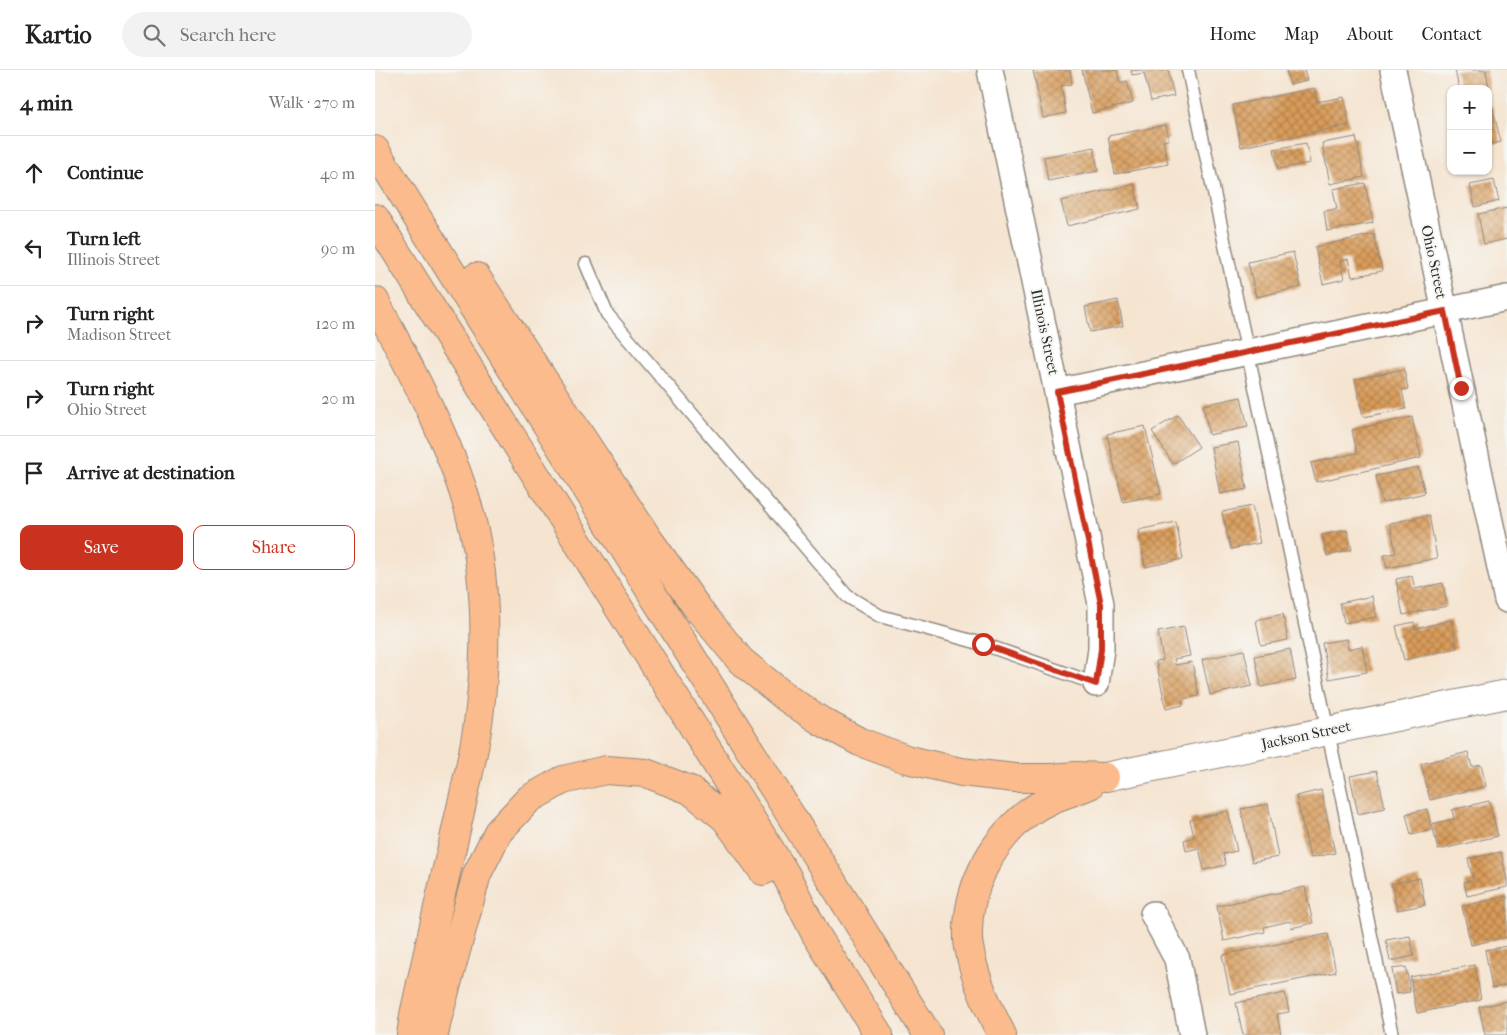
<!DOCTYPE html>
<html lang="en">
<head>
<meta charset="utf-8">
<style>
  body { margin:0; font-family:"IM FELL French Canon",serif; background:#f2f2f2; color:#222 }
  .controls { position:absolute; right:15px; top:15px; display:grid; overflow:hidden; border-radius:10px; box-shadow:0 1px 4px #0004 }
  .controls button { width:45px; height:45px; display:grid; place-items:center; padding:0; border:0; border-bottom:1px solid #e0e0e0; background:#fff; color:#222; font:25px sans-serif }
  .stop { position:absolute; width:15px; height:15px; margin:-11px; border:4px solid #c8321e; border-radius:50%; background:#fff }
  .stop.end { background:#c8321e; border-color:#fff; box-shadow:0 1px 5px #0008 }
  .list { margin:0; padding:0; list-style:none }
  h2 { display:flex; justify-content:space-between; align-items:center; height:65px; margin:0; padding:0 20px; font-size:21px }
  h2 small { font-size:16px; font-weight:400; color:#767676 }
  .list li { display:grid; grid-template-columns:32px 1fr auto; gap:15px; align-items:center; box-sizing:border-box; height:75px; padding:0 20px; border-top:1px solid #e0e0e0 }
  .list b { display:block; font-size:19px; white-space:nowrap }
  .list p { margin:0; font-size:16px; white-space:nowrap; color:#767676 }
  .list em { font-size:16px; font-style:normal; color:#767676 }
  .actions { display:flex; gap:10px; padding:15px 20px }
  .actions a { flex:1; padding:11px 0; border:1px solid #c8321e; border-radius:10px; text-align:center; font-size:18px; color:#c8321e }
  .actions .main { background:#c8321e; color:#fff }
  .icon { flex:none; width:28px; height:28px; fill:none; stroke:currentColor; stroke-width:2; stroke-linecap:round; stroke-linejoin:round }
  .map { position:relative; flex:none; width:1132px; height:965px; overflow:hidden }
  header { display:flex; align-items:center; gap:30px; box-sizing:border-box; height:70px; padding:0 25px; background:#fff; border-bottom:1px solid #e0e0e0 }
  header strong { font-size:24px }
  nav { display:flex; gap:28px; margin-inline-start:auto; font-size:18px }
  .search { width:350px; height:45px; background:#f2f2f2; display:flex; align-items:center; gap:12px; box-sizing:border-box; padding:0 18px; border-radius:28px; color:#767676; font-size:19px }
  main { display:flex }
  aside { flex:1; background:#fff }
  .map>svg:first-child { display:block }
  .building { fill:url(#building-cross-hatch) }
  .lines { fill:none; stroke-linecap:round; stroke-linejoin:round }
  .service-casing { stroke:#90887e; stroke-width:15 }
  .minor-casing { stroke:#90887e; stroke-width:28 }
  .tertiary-casing { stroke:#90887e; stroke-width:30 }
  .trunk-casing { stroke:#90887e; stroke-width:30 }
  .service { stroke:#fff; stroke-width:12 }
  .minor { stroke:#fff; stroke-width:25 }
  .tertiary { stroke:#fff; stroke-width:28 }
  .trunk { stroke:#fbbb8c; stroke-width:28 }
  .route { stroke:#c8321e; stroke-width:6 }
  .labels { text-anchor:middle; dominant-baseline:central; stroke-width:4; stroke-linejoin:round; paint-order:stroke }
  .street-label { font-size:15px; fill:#2b2b2b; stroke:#f6f6f2 }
</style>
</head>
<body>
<header>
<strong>Kartio</strong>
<div class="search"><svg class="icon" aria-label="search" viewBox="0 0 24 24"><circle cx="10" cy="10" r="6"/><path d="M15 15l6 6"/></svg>Search here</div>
<nav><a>Home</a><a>Map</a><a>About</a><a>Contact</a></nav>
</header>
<main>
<aside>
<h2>4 min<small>Walk · 270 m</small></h2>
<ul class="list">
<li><svg class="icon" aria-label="ahead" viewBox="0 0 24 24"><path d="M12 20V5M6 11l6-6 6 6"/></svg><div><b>Continue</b></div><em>40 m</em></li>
<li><svg class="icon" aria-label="left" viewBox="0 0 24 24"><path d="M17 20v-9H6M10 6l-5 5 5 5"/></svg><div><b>Turn left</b><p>Illinois Street</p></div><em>90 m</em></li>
<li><svg class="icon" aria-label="right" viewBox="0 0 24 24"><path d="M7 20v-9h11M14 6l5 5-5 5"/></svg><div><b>Turn right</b><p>Madison Street</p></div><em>120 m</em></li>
<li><svg class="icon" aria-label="right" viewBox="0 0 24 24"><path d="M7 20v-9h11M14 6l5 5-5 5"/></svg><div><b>Turn right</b><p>Ohio Street</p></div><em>20 m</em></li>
<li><svg class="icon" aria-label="arrive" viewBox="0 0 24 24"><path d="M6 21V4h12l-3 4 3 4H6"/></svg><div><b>Arrive at destination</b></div></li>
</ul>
<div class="actions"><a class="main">Save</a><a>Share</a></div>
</aside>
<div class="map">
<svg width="1132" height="965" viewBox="0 0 1132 965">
  <defs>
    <pattern id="building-cross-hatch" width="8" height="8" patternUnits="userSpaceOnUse" patternTransform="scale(1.25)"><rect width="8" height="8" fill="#d99c5a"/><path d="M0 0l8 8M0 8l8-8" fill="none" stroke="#b07f4b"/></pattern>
  </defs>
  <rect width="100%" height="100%" fill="#f6f6f2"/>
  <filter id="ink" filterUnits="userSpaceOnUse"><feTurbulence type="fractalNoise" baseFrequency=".02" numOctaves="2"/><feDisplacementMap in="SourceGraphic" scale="10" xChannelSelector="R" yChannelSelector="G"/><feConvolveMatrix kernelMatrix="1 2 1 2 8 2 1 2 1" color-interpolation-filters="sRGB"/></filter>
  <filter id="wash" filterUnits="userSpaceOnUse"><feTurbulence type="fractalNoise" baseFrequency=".0096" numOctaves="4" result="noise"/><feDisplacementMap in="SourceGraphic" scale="20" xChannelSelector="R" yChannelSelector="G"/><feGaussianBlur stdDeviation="1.12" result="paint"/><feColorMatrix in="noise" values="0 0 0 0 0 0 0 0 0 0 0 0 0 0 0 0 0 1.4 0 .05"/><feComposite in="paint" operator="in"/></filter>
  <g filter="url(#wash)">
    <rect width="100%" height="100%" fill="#f5e4d0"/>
    <g id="blocks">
      <!-- building -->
      <path class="building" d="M658 0H695L697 14 686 16 691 43 668 48Z
        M707 0H742L745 13 752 11 758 33 717 43Z
        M756 0H793L799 26 776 31 769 3 757 5Z
        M911 0H929L932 11 915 15Z
        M1080 0H1111L1114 19H1084Z
        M939 18 942 32 969 27 974 55 866 77 858 35Z
        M1113 36H1117L1126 72 1113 75Z
        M791 55 794 70 788 71 793 94 740 104 733 66Z
        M981 67 989 107 955 114 947 73Z
        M931 73 935 93 903 99 899 79Z
        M719 77 723 101 673 111 669 87Z
        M1119 110 1124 131 1100 137 1095 115Z
        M990 113 998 153 952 161 949 141 962 139 958 119Z
        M759 114 765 139 692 156 686 131Z
        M1132 138V169L1109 174 1103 144Z
        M999 164 1007 201 977 207 973 189 965 191 969 209 948 214 940 177Z
        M918 182 926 217 881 227 873 192Z
        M743 230 748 256 715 262 710 237Z
        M1029 299 1033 319 1027 320 1031 339 988 347 980 309Z
        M866 327 873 357 834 365 828 335Z
        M803 345 824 377 798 394 777 361Z
        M1037 347 1046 388 941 412 936 393 982 383 977 360Z
        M770 356 786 424 748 432 732 364Z
        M863 372 872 419 845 424 836 377Z
        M1043 397 1050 423 1007 433 1001 406Z
        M877 436 885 473 856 479 847 442Z
        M1054 445 1062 488 1012 498 1009 485 1021 483 1015 453Z
        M801 452 808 489 770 497 763 460Z
        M972 460 977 480 952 486 947 465Z
        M1037 506 1040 519 1068 513 1072 536 1028 545 1021 509Z
        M997 526 1001 547 969 553 965 533Z
        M908 544 913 570 886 575 881 550Z
        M1076 550 1082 578 1029 590 1021 556 1039 552 1040 559Z
        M809 557 815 586 799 589 800 595 817 592 824 626 807 629 808 635 791 639 781 591 788 590 783 562Z
        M971 569 973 579 987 576 992 602 954 609 947 573Z
        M915 579 921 610 886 617 880 586Z
        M869 580 877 616 835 625 827 590Z
        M1093 682 1097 697 1106 695 1111 716 1055 730 1046 694Z
        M1002 701 1010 738 983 744 975 706Z
        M946 720 960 783 935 788 921 726Z
        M1114 731 1123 766 1063 780 1057 754 1079 749 1077 740Z
        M893 734 903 787 877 792 866 739Z
        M1052 739 1057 760 1036 765 1031 744Z
        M853 741 862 781 848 784 851 795 829 800 824 778 811 781 809 770 819 767 815 750Z
        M1126 782 1132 810V817L1092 826 1089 812 1098 810 1093 789Z
        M1045 808 1050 835 1022 840 1016 814Z
        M930 817 938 853 916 858 915 851 889 857 890 862 849 871 842 836Z
        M1132 826V867L1096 875 1087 836Z
        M953 864 961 902 855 924 847 885Z
        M1035 866 1039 886 1015 891 1011 870Z
        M1132 876V915L1117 918 1110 880Z
        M1100 895 1106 930 1042 943 1035 907Z
        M1031 897 1035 922 1021 924 1017 899Z
        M910 923 914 942 902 944 906 965H868L861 933Z
        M1132 931V965H1110L1104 937Z"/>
    </g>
  </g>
  <g filter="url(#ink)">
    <use href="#blocks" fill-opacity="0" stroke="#90887e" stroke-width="1"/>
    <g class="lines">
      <defs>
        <path id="service" d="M813 0 1017 965
          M211 194 232 244 472 526 505 546 608 574 721 614"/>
        <path id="minor" d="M615 0 726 534V579L721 614
          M1018 0 1132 530
          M682 322 1132 228
          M778 844 802 889 817 965"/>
        <path id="tertiary" d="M730 707 1132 624"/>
        <path id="trunk" d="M0 80 553 965
          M0 148 411 805 440 863 504 965
          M101 207 272 467 323 539 366 591 413 629 446 651 485 672 531 689 586 702 640 708H676L701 706 730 707
          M0 231C36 301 76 371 96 448 111 507 112 568 106 628 102 675 89 722 79 769 65 827 52 886 39 945L36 965
          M59 965 62 950 102 804 123 762 154 729 188 710 231 700 271 703 315 720 350 748 374 781 388 801
          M627 965C614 940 602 914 596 887 595 881 593 875 593 869 591 820 615 773 653 743 672 728 694 724 715 715"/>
      </defs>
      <!-- service casing -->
      <use href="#service" class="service-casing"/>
      <!-- minor casing -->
      <use href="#minor" class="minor-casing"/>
      <!-- tertiary casing -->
      <use href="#tertiary" class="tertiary-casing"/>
      <!-- trunk casing -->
      <use href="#trunk" class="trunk-casing"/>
      <!-- service -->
      <use href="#service" class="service"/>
      <!-- minor -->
      <use href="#minor" class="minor"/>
      <!-- tertiary -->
      <use href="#tertiary" class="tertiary"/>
      <!-- trunk -->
      <use href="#trunk" class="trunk"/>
    </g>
  </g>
  <g class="lines" filter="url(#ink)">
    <!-- route -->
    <path class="route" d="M608 574 721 614 726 579V534L682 322 1070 241 1086 318"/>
  </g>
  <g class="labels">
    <!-- street labels -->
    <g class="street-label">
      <text transform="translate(1059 192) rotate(78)">Ohio Street</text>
      <text transform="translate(670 262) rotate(78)">Illinois Street</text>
      <text transform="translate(931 665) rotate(-12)">Jackson Street</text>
    </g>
  </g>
</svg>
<div class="controls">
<button>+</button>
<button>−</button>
</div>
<div class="stop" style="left:608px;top:574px"></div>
<div class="stop end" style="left:1086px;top:318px"></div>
</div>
</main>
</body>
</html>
